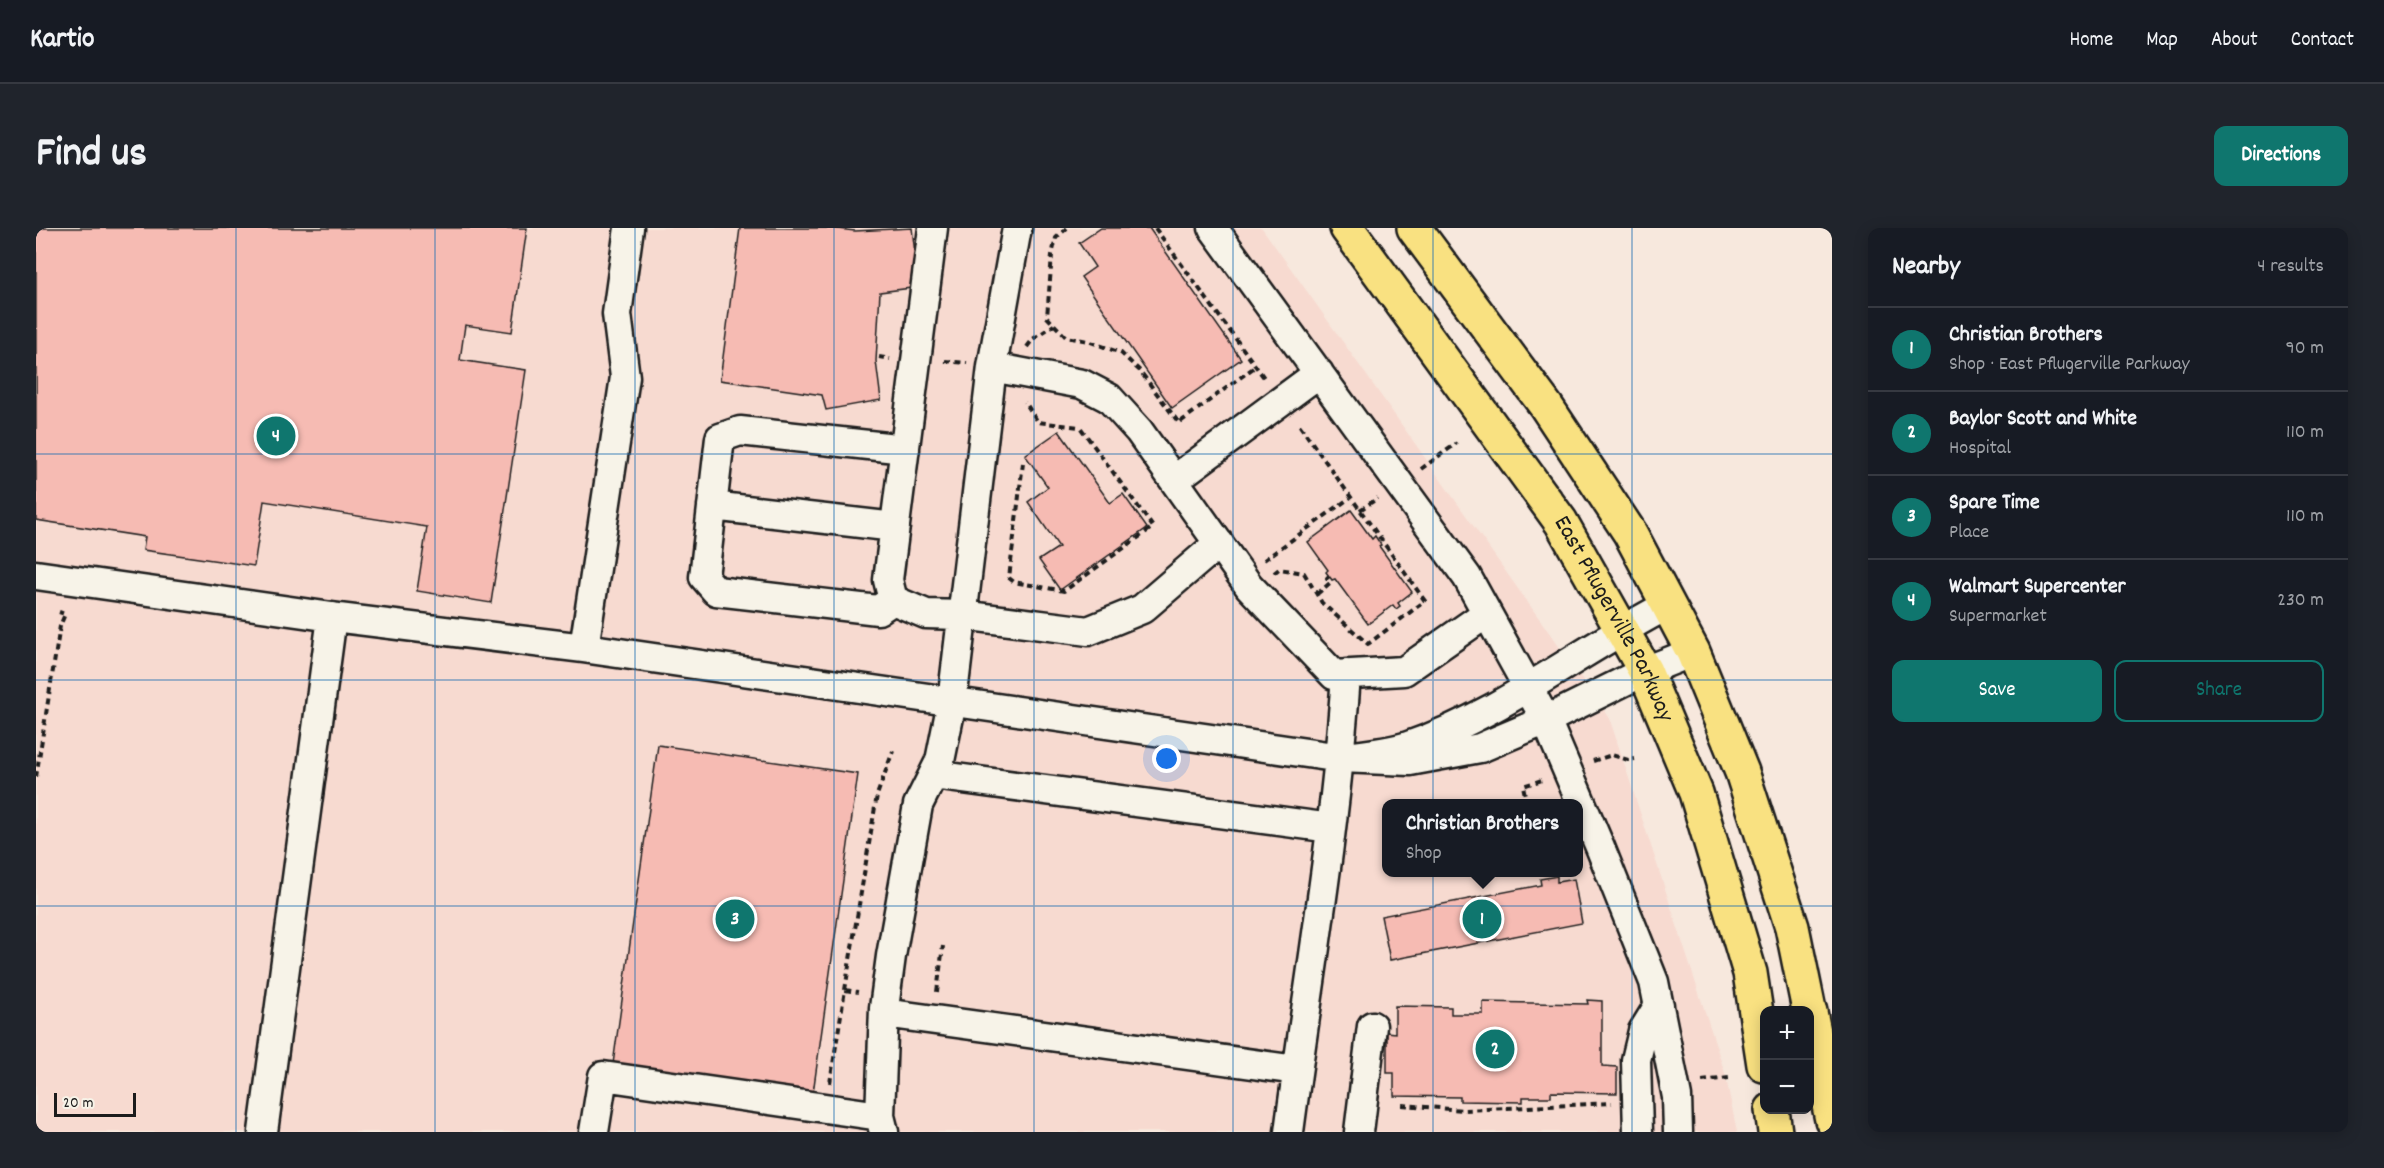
<!DOCTYPE html>
<html lang="en">
<head>
<meta charset="utf-8">
<style>
  body { margin:0; font-family:Dekko,sans-serif; background:#20242c; color:#f1f3f6 }
  .controls { position:absolute; right:18px; bottom:18px; display:grid; overflow:hidden; border-radius:12px; box-shadow:0 3px 15px #0003 }
  .controls button { width:54px; height:54px; display:grid; place-items:center; padding:0; border:0; border-bottom:2px solid #363941; background:#171b24; color:#f1f3f6; font:30px sans-serif }
  .scale { position:absolute; left:18px; bottom:15px; width:82px; box-sizing:border-box; padding-left:6px; border:3px solid #1c1c1c; border-top:0; font-size:16px; line-height:21px; white-space:nowrap; color:#1c1c1c; -webkit-text-stroke:4px #f7f3e8; paint-order:stroke }
  .you { position:absolute; left:1131px; top:531px; width:21px; height:21px; margin:-15px; border:4px solid #fff; border-radius:50%; background:#1a73e8; box-shadow:0 0 0 9px #1a73e833 }
  .badge { display:grid; place-items:center; width:39px; height:39px; border-radius:50%; background:#0f766e; color:#fff; font-size:20px; font-weight:700 }
  .pin { position:absolute; translate:-50% -50%; border:3px solid #fff; box-shadow:0 2px 6px #0006 }
  .popup { position:absolute; left:1346px; top:571px; width:201px; height:78px; box-sizing:border-box; display:grid; place-content:center; border-radius:12px; background:#171b24; filter:drop-shadow(0 2px 4px #0005); font-size:20px; white-space:nowrap; color:#9ea1a6 }
  .popup b { font-size:22px; color:#f1f3f6 }
  .popup::after { content:''; position:absolute; left:50%; top:100%; margin-left:-12px; border:12px solid transparent; border-top-color:#171b24 }
  .list { margin:0; padding:0; list-style:none }
  h2 { display:flex; justify-content:space-between; align-items:center; height:78px; margin:0; padding:0 24px; font-size:26px }
  h2 small { font-size:20px; font-weight:400; color:#9ea1a6 }
  .list li { display:grid; grid-template-columns:39px 1fr auto; gap:18px; align-items:center; box-sizing:border-box; height:84px; padding:0 24px; border-top:2px solid #363941 }
  .list b { display:block; font-size:22px; white-space:nowrap }
  .list p { margin:0; font-size:20px; white-space:nowrap; color:#9ea1a6 }
  .list em { font-size:20px; font-style:normal; color:#9ea1a6 }
  .actions { display:flex; gap:12px; padding:18px 24px }
  .actions a { flex:1; padding:14px 0; border:2px solid #0f766e; border-radius:12px; text-align:center; font-size:21px; color:#0f766e }
  .actions .main { background:#0f766e; color:#fff }
  .map { position:relative; flex:none; width:1796px; height:904px; overflow:hidden; border-radius:12px }
  header { display:flex; align-items:center; gap:36px; box-sizing:border-box; height:84px; padding:0 30px; background:#171b24; border-bottom:2px solid #363941 }
  header strong { font-size:28px }
  nav { display:flex; gap:33px; margin-inline-start:auto; font-size:21px }
  .intro { display:flex; align-items:center; justify-content:space-between; box-sizing:border-box; height:144px; padding:0 36px }
  h1 { margin:0; font-size:42px }
  .button { padding:15px 27px; border-radius:12px; background:#0f766e; color:#fff; font-size:21px; font-weight:700 }
  main { display:flex; gap:36px; padding:0 36px }
  aside { flex:1; background:#171b24; border-radius:12px; box-shadow:0 3px 15px #0003 }
  .map>svg:first-child { display:block }
  .built { fill:#f7dad0; fill-rule:evenodd }
  .building { fill:#f6bbb3; stroke:#1c1c1c; stroke-width:1.5 }
  .lines { fill:none; stroke-linecap:round; stroke-linejoin:round }
  .minor-casing { stroke:#1c1c1c; stroke-width:33 }
  .major-casing { stroke:#1c1c1c; stroke-width:38 }
  .path { stroke:#1c1c1c; stroke-width:4; stroke-dasharray:6 4.5; stroke-linecap:butt }
  .minor { stroke:#f7f3e8; stroke-width:28 }
  .major { stroke:#f9e181; stroke-width:33 }
  .grid { fill:none; stroke:#1f6fb2; stroke-width:1.5; stroke-opacity:0.55 }
  .labels { text-anchor:middle; dominant-baseline:central; stroke-width:4.5; stroke-linejoin:round; paint-order:stroke }
  .street-label { font-size:24px; fill:#1c1c1c; stroke:#f7f3e8 }
</style>
</head>
<body>
<header>
<strong>Kartio</strong>
<nav><a>Home</a><a>Map</a><a>About</a><a>Contact</a></nav>
</header>
<div class="intro"><h1>Find us</h1><a class="button">Directions</a></div>
<main>
<div class="map">
<svg width="1796" height="904" viewBox="0 0 1796 904">
  <rect width="100%" height="100%" fill="#f7e8dd"/>
  <filter id="ink" filterUnits="userSpaceOnUse"><feTurbulence type="fractalNoise" baseFrequency=".0167" numOctaves="2"/><feDisplacementMap in="SourceGraphic" scale="12" xChannelSelector="R" yChannelSelector="G"/><feConvolveMatrix kernelMatrix="1 2 1 2 8 2 1 2 1" color-interpolation-filters="sRGB"/></filter>
  <g filter="url(#ink)">
    <!-- built -->
    <path class="built" d="M0 0H1226L1573 489 1689 845 1701 904H0ZM1350 576H1542V644H1350Z"/>
    <!-- building -->
    <path class="building" d="M0 0H491L476 104 429 97 424 132 490 142 455 375 381 363 391 299 228 273 218 338 107 322 109 309 0 292Z
      M704 0H794L819 3 876 0 883 59 844 64 840 133 845 172 790 182 786 167 684 152Z
      M1065 0H1113L1205 131 1136 180 1045 49 1059 39 1043 15Z
      M1023 203 1074 275 1087 266 1111 300 1024 362 1003 332 1023 319 992 274 1012 259 989 227Z
      M1315 282 1336 311 1339 308 1345 317 1343 318 1376 364 1362 375 1364 378 1360 381 1357 377 1332 396 1299 351 1296 352 1290 344 1292 342 1272 314Z
      M622 517 822 546 777 865 577 836Z
      M1521 648V654L1538 651 1546 695 1354 732 1345 688 1505 657 1504 651Z
      M1551 772 1566 773V838L1581 839V865L1515 864V869H1487V874L1424 873V869L1358 868V845H1351V804L1359 805V778L1415 779V786H1447V774L1552 776Z"/>
    <g class="lines">
      <defs>
        <path id="minor" d="M897 0 852 352 857 372 890 386 926 387 1052 403 1106 381 1183 315
          M981 0 956 139 1046 156 1073 170 1103 203 1213 358 1298 447 1368 443 1451 385
          M1177 0 1431 349 1510 492 1564 619 1618 754 1641 869 1642 904
          M1138 252 1283 145
          M676 278 859 299
          M0 347 296 389 548 420 1305 530
          M857 372 842 382 680 363 668 349 684 210 704 203 869 221
          M1632 377C1544 422 1466 486 1372 518 1351 525 1326 526 1305 530L1374 533 1444 520 1510 492 1609 443 1657 424
          M548 420 589 149 581 86 593 0
          M897 547 1295 600
          M848 785 1261 842
          M844 888 848 780 855 728 882 577 904 533 916 474 956 139
          M227 904 296 389
          M558 904 567 848 844 888 848 904
          M1253 904C1273 751 1300 600 1310 446
          M1323 904 1336 798
          M1602 904 1600 832 1607 803 1623 777"/>
        <g id="major">
          <path id="s1" d="M1311 0 1525 294 1609 443 1660 565 1714 745 1728 837"/>
          <path d="M1378 0 1510 178 1594 305 1657 424 1706 544 1756 699 1773 782"/>
          <path d="M1774 784 1796 892"/>
          <path d="M1736 882 1739 904"/>
        </g>
      </defs>
      <!-- minor casing -->
      <use href="#minor" class="minor-casing"/>
      <!-- major casing -->
      <use href="#major" class="major-casing"/>
      <!-- path -->
      <path class="path" d="M1031 0 1020 10 1016 27 1011 89 1030 109 1052 113 1085 125 1104 143 1143 195 1220 138
        M1119 0 1229 151
        M991 119 997 111 1018 97
        M843 129 854 131
        M909 133 931 135
        M987 235 973 350 978 354 1028 363 1117 299 1044 199 1002 194 989 174
        M1385 241 1421 215
        M1324 282 1342 270
        M1228 332 1315 269
        M1238 345 1243 341 1268 345 1286 375 1332 416 1389 373 1262 195
        M1281 366 1294 355 1291 350 1293 348
        M1557 533 1576 527 1592 532 1599 531
        M0 549 24 398 29 386 23 384
        M1491 576 1487 558 1506 552
        M809 762 841 567 857 523
        M901 764 907 718
        M1666 853 1693 850
        M794 855 809 762 822 764
        M1366 877 1427 882 1576 875"/>
      <!-- minor -->
      <use href="#minor" class="minor"/>
      <!-- major -->
      <use href="#major" class="major"/>
    </g>
  </g>
  <!-- grid -->
  <path class="grid" d="M200 0V904M399 0V904M599 0V904M798 0V904M998 0V904M1197 0V904M1397 0V904M1596 0V904M0 226H1796M0 452H1796M0 678H1796"/>
  <g class="labels">
    <!-- street labels -->
    <g class="street-label">
      <text stroke="none"><textPath href="#s1" startOffset="474">East Pflugerville Parkway</textPath></text>
    </g>
  </g>
</svg>
<div class="controls">
<button>+</button>
<button>−</button>
</div>
<div class="scale">20 m</div>
<div class="you"></div>
<div class="pin badge" style="left:1446px;top:691px">1</div>
<div class="popup"><b>Christian Brothers</b>Shop</div>
<div class="pin badge" style="left:1459px;top:821px">2</div>
<div class="pin badge" style="left:699px;top:691px">3</div>
<div class="pin badge" style="left:240px;top:208px">4</div>
</div>
<aside>
<h2>Nearby<small>4 results</small></h2>
<ul class="list">
<li><span class="badge">1</span><div><b>Christian Brothers</b><p>Shop · East Pflugerville Parkway</p></div><em>90 m</em></li>
<li><span class="badge">2</span><div><b>Baylor Scott and White</b><p>Hospital</p></div><em>110 m</em></li>
<li><span class="badge">3</span><div><b>Spare Time</b><p>Place</p></div><em>110 m</em></li>
<li><span class="badge">4</span><div><b>Walmart Supercenter</b><p>Supermarket</p></div><em>230 m</em></li>
</ul>
<div class="actions"><a class="main">Save</a><a>Share</a></div>
</aside>
</main>
</body>
</html>
